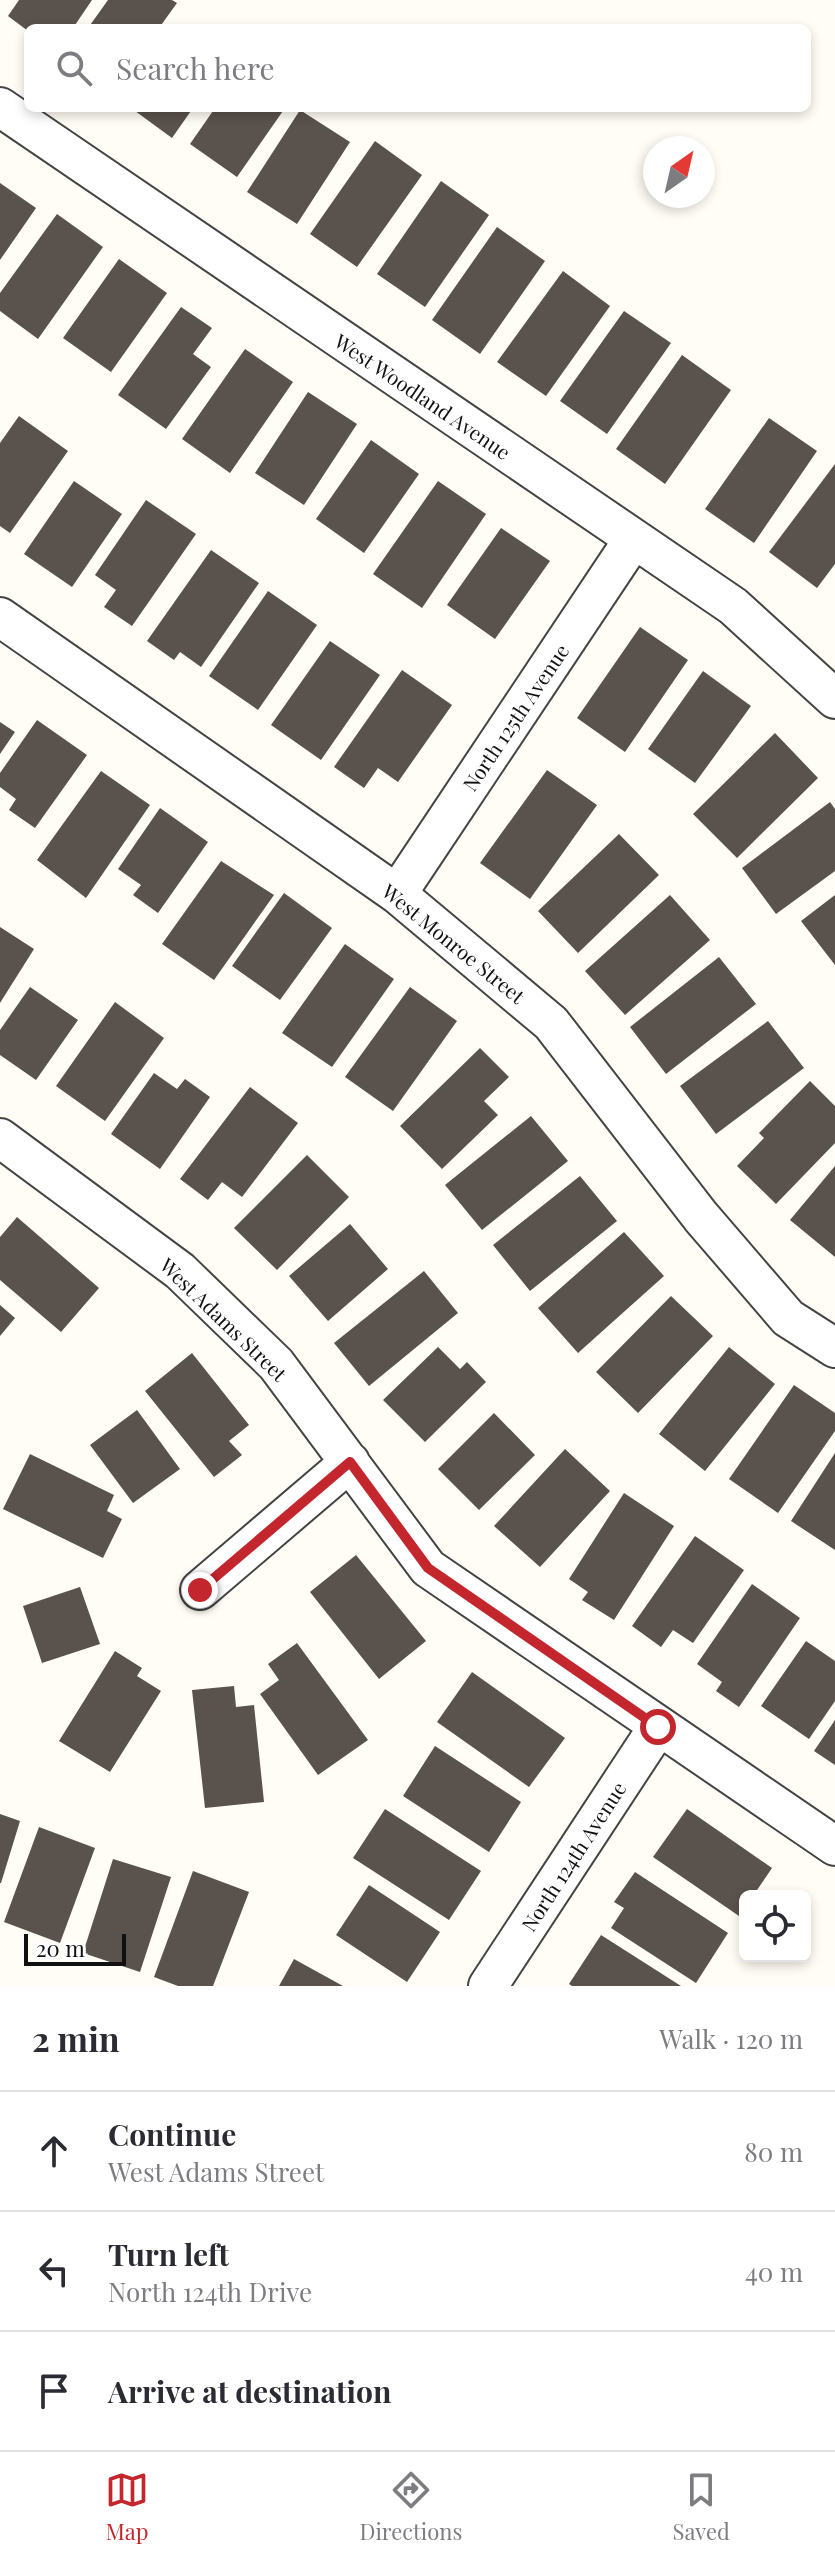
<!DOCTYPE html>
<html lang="en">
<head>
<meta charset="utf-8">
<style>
  body { margin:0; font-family:"Playfair Display",serif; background:#f7f7f7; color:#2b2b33 }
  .controls { position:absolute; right:24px; bottom:24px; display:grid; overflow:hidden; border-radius:12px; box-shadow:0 4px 12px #0003 }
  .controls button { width:72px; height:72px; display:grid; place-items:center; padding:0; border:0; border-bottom:2px solid #e1e1e2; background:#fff; color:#2b2b33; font:40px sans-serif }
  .compass { position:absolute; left:643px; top:136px; width:72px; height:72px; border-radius:50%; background:#fff; box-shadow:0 4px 12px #0003; rotate:34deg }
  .scale { position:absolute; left:24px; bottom:20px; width:102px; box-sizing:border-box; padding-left:8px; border:4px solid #111; border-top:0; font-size:22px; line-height:28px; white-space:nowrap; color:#111; -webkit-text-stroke:6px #fff; paint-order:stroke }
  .stop { position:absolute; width:24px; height:24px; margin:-18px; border:6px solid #c4262e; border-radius:50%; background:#fff }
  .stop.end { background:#c4262e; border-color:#fff; box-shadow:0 2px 8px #0008 }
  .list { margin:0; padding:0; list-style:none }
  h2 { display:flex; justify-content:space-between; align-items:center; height:104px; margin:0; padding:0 32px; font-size:34px }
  h2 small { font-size:26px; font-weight:400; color:#7c7c81 }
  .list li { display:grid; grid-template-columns:52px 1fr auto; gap:24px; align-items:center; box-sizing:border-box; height:120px; padding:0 32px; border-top:2px solid #e1e1e2 }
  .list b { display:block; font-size:30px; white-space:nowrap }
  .list p { margin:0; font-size:26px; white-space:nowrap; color:#7c7c81 }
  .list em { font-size:26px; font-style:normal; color:#7c7c81 }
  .icon { flex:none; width:44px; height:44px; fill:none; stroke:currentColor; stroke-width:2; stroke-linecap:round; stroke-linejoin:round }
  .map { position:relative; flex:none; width:835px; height:1986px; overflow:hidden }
  .search { position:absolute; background:#fff; box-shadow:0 4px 12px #0003; left:24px; right:24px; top:24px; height:88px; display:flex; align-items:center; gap:20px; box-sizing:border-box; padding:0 28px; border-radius:12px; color:#7c7c81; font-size:30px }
  .sheet { height:464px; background:#fff }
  nav { display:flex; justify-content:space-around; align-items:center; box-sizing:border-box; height:112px; border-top:2px solid #e1e1e2; background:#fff; font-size:22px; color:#7c7c81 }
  nav a { display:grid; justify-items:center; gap:4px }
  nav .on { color:#c4262e }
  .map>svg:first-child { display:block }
  .building { fill:#5a524d }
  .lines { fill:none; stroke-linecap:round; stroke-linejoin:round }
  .minor-casing { stroke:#444; stroke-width:42 }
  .minor { stroke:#fff; stroke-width:38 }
  .route { stroke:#c4262e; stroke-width:10 }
  .labels { text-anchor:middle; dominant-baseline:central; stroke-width:8; stroke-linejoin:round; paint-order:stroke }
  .street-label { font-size:20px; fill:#111; stroke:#fff }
</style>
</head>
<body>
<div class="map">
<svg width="835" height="1986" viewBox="0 0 835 1986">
  <rect width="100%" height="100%" fill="#fffdf5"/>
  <!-- building -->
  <path class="building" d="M19 0H92L73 28H28V31L8 16Z
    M108 0H172L177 3 159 28H88Z
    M131 108H193L172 138Z
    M215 108H285L237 177 190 144Z
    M300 110 350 142 297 224 247 192Z
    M375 141 422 175 357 267 310 234Z
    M441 181 489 215 425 307 377 274Z
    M0 183 36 208 0 260Z
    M57 214 103 247 38 339 0 311V293Z
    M497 227 545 261 480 354 432 320Z
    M119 259 167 293 111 372 63 338Z
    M563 271 610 306 546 396 497 362Z
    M181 307 212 328 193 354 211 367 166 429 118 395Z
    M624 311 671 343 607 434 560 401Z
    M245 349 293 382 230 473 182 439Z
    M682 355 731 390 665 484 616 449Z
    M308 392 357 424 304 505 255 473Z
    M19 416 68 451 10 533 0 526V443Z
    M769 418 817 451 754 543 705 509Z
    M371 440 419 474 364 553 316 519Z
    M835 464V564L817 588 769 552Z
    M74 481 122 514 72 587 24 554Z
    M438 481 486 514 422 608 373 574Z
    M146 500 196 534 132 626 104 607 116 590 95 575Z
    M501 528 550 561 495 639 447 605Z
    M211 550 259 583 201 667 180 652 174 660 147 641Z
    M268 591 317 625 258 710 209 676Z
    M640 627 688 660 625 752 577 718Z
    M330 641 380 675 321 760 271 725Z
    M402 670 452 705 398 782 378 768 364 788 334 767Z
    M703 671 751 706 695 783 648 749Z
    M37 720 87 755 35 828 9 810 16 799 0 787V773Z
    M0 722 15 732 0 754Z
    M775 733 818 778 737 858 693 814Z
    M547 770 597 805 530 899 480 863Z
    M101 771 150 805 86 898 37 860Z
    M830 802 835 809V871L776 914 742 868Z
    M160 808 208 842 158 913 133 895 141 885 118 869Z
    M619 834 659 875 578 953 538 911Z
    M221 861 274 895 214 980 162 944Z
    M284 893 332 928 280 1000 232 966Z
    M670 895 710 940 625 1015 585 971Z
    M835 895V965L801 921Z
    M0 927 34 949 0 1003Z
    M345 944 394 979 332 1067 282 1033Z
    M719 957 756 1004 666 1074 630 1027Z
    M30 987 78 1020 36 1080 0 1055V1030Z
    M410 987 457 1021 393 1111 345 1077Z
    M115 1002 164 1038 105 1121 56 1086Z
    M768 1021 804 1068 716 1134 680 1086Z
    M480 1048 509 1077 484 1101 498 1115 442 1169 400 1126Z
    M154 1073 177 1089 185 1079 210 1097 160 1169 111 1134Z
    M810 1081 835 1106V1143L776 1204 737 1166 764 1138 759 1133Z
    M250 1087 298 1123 242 1197 222 1182 208 1200 180 1179Z
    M531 1116 568 1161 482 1230 445 1185Z
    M307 1155 349 1197 277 1270 234 1228Z
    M835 1166V1257L790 1220Z
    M580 1176 617 1221 530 1291 493 1245Z
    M17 1217 99 1288 61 1332 0 1280V1237Z
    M350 1224 388 1269 328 1321 289 1276Z
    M624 1232 664 1276 578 1353 538 1308Z
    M424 1271 458 1313 369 1386 334 1343Z
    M671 1296 713 1336 638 1413 596 1372Z
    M0 1305 15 1318 0 1336Z
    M438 1347 460 1369 467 1362 486 1382 425 1442 383 1400Z
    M729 1347 775 1384 705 1471 659 1434Z
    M192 1353 249 1425 229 1441 242 1455 214 1477 145 1391Z
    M794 1385 835 1413V1431L778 1513 729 1479Z
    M137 1410 180 1469 133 1503 90 1445Z
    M494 1413 535 1455 479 1510 438 1469Z
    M565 1449 610 1491 540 1567 494 1526Z
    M835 1453V1550L791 1521Z
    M30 1454 114 1495 107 1511 122 1519 103 1558 3 1509Z
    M624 1493 674 1526 614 1620 582 1600 588 1592 569 1579Z
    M695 1536 744 1570 693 1643 673 1630 661 1647 632 1626Z
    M356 1555 426 1641 379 1679 310 1592Z
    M752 1584 800 1618 739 1707 716 1691 722 1682 697 1664Z
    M80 1587 100 1644 42 1663 23 1606Z
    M806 1641 835 1661V1701L809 1739 761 1706Z
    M297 1643 368 1740 318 1775 260 1694 279 1680 268 1664Z
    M115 1651 142 1668 137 1676 161 1691 110 1772 59 1741Z
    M472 1672 565 1738 529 1787 437 1722Z
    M234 1686 236 1707 254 1705 264 1802 205 1808 192 1690Z
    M835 1720V1765L814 1751Z
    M435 1746 521 1802 489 1852 403 1796Z
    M385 1809 481 1871 449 1920 353 1858Z
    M687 1809 772 1868 753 1896H745V1907L739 1916 653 1857Z
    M0 1814 20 1821 1 1883H0Z
    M39 1827 95 1848 60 1943 4 1922Z
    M113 1859 171 1877 140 1972 83 1953Z
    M193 1871 249 1892 213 1986H178L154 1977Z
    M635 1872 728 1933 696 1983 611 1928 624 1908 614 1902Z
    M369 1885 440 1932 407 1982 336 1935Z
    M601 1935 681 1986H572L569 1984Z
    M294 1959 343 1986H279Z"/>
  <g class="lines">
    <defs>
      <path id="minor" d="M0 107 733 606 835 699
        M0 617 397 894 551 1023 701 1217 788 1318 835 1348
        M397 894 633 540
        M0 1138 180 1271 276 1364 428 1568 835 1846
        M200 1590 350 1462
        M488 1986 658 1727"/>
    </defs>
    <!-- minor casing -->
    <use href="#minor" class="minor-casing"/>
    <!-- minor -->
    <use href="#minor" class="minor"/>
  </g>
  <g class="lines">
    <!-- route -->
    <path class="route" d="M200 1590 350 1462 428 1568 658 1727"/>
  </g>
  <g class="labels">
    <!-- street labels -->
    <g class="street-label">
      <text transform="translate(423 396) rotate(34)">West Woodland Avenue</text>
      <text transform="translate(515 717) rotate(-56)">North 125th Avenue</text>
      <text transform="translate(454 943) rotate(39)">West Monroe Street</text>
      <text transform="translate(224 1319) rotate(44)">West Adams Street</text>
      <text transform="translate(573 1856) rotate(-57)">North 124th Avenue</text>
    </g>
  </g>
</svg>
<div class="controls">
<button><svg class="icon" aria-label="locate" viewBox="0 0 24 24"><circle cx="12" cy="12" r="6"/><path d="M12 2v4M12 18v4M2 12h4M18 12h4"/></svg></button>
</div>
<svg class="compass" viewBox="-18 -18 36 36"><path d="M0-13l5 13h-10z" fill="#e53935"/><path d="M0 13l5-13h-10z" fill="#7c7c81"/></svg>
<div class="scale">20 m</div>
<div class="stop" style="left:658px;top:1727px"></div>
<div class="stop end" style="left:200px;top:1590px"></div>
<div class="search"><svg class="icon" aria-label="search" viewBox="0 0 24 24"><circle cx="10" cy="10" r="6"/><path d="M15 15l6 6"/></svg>Search here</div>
</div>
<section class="sheet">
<h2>2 min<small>Walk · 120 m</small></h2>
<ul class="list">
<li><svg class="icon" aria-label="ahead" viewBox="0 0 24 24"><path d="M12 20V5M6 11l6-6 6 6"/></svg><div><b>Continue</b><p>West Adams Street</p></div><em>80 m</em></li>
<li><svg class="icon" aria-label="left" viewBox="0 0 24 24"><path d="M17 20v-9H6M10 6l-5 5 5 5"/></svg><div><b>Turn left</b><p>North 124th Drive</p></div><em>40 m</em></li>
<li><svg class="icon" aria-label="arrive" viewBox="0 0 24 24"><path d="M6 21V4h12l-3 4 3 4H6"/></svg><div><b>Arrive at destination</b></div></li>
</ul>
</section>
<nav>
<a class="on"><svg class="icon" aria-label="map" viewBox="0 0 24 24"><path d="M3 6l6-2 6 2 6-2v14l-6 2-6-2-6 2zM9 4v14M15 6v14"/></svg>Map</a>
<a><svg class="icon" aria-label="directions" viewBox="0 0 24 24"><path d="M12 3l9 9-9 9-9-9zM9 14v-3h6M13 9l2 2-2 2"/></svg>Directions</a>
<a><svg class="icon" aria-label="saved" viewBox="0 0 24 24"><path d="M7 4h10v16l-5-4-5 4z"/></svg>Saved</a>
</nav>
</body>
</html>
